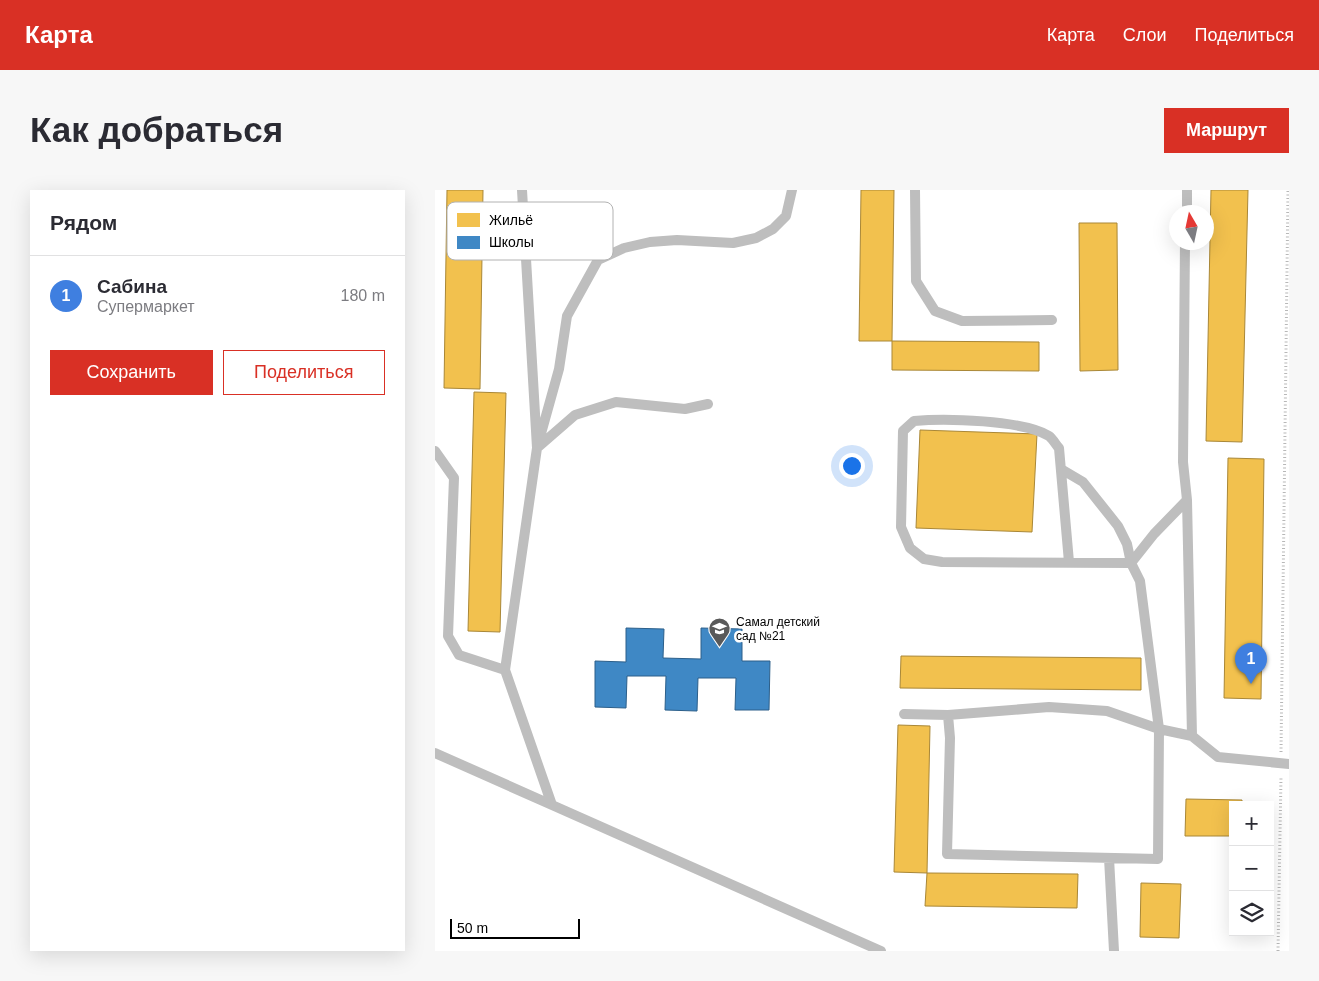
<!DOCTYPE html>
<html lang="ru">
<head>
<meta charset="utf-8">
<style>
  body { margin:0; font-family:Arial,sans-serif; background:#f7f7f7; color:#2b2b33 }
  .controls { position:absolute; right:15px; bottom:15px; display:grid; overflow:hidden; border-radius:0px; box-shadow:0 5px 20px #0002 }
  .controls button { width:45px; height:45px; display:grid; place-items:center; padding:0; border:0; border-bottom:1px solid #e1e1e2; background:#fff; color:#2b2b33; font:25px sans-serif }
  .compass { position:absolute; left:734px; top:15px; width:45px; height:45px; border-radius:50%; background:#fff; box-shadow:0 5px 20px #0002; rotate:351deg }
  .scale { position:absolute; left:15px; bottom:12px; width:130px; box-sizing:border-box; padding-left:5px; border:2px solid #000; border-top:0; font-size:14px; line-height:18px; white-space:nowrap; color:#000; -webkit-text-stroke:4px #fff; paint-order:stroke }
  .you { position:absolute; left:416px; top:275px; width:18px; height:18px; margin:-12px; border:4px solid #fff; border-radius:50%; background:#1a73e8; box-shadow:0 0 0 8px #1a73e833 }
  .badge { display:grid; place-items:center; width:32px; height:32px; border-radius:50%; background:#d93025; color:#fff; font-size:16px; font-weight:700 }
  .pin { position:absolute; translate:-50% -41px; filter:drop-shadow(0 1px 2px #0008) }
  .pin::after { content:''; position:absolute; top:26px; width:18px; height:15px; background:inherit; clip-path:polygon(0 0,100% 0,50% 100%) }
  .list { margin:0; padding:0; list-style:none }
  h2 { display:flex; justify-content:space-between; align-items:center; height:65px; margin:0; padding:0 20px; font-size:21px }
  h2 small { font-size:16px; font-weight:400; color:#7c7c81 }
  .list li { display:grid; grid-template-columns:32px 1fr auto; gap:15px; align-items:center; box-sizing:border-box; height:80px; padding:0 20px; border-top:1px solid #e1e1e2 }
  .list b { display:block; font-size:19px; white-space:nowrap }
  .list p { margin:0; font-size:16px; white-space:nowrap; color:#7c7c81 }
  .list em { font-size:16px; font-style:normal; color:#7c7c81 }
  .actions { display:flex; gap:10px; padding:15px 20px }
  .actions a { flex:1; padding:11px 0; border:1px solid #d93025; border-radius:0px; text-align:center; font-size:18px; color:#d93025 }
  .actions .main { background:#d93025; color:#fff }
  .icon { flex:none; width:28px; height:28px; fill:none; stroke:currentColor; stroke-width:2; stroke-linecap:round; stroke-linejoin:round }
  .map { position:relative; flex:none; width:854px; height:761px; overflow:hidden; border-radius:0px }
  header { display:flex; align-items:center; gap:30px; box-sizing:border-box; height:70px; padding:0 25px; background:#d93025; color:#fff }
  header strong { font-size:24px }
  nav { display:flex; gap:28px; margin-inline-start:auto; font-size:18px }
  .intro { display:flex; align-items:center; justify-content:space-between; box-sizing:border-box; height:120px; padding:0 30px }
  h1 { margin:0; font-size:35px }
  .button { padding:12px 22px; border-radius:0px; background:#d93025; color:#fff; font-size:18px; font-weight:700 }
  main { display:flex; gap:30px; padding:0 30px }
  aside { flex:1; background:#fff; border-radius:0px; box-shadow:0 5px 20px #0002 }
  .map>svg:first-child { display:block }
  .homes { fill:#f2c14e; stroke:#a98737 }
  .schools { fill:#3f88c5; stroke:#2c5f8a }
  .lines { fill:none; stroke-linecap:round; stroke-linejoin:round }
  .path { stroke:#b8b8b8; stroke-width:3; stroke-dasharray:1 2.5; stroke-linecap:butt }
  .lane { stroke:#bebebe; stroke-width:10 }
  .labels { text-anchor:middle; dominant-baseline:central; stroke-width:5; stroke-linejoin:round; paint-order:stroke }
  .poi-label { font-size:12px; fill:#000; stroke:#fff; text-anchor:start }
  .key { fill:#fff; stroke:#b2b2b2; stroke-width:1 }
  .key-label { font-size:14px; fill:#000 }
</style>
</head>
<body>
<header>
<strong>Карта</strong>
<nav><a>Карта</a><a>Слои</a><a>Поделиться</a></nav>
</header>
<div class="intro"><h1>Как добраться</h1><a class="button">Маршрут</a></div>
<main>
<aside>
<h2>Рядом<small></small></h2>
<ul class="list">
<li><span class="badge" style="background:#3f7fe0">1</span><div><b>Сабина</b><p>Супермаркет</p></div><em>180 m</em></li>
</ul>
<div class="actions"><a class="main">Сохранить</a><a>Поделиться</a></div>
</aside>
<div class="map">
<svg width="854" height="761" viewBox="0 0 854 761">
  <rect width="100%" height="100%" fill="#fff"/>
  <!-- homes -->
  <path class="homes" d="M12 0H48L45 199 9 198Z
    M426 0H459L457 151H424Z
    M776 0H813L807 252 771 251Z
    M644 33H682L683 180 645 181Z
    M457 151 604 152V181L457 180Z
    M39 202 71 203 65 442 33 441Z
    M485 240 602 244 597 342 481 338Z
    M793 268 829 269 826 509 789 508Z
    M466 466 706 468V500L465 498Z
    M463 535 495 536 492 683 459 682Z
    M751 609 807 610V615H798V646H750Z
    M492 683 643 684 642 718 490 716Z
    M706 693 746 694 744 748 705 747Z"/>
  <!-- schools -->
  <path class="schools" d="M191 438 229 439 228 468 266 469V438L307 439V471H335L334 520H300L301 488H263L262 521 230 520 231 486H192L191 518 160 517V471L191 472Z"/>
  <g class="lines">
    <!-- path -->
    <path class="path" d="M846 562 853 0
      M843 761 846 586"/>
    <!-- lane -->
    <path class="lane" d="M87 0 102 258 70 480 117 615 446 761
      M480 0 481 91 500 121 527 131 617 130
      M752 22V0
      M273 214 250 219 181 212 140 225 102 258 124 179 132 126 163 70 189 58 215 52 242 50 298 53 321 48 338 39 351 26 357 0
      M0 261 19 288 13 446 24 465 70 480
      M626 279 648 292 683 336 692 354 696 373 719 344 752 310
      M469 524 513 525 614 517 672 521 724 539 757 546 752 310 748 272 750 52
      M513 525 515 548 512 664 723 669 724 539 705 391 696 373 507 372 489 369 475 358 466 337 468 241 479 231C510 228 588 230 614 246 618 249 621 255 624 258L634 372
      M757 546 783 567 854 574
      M0 563 117 615
      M674 668 679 761"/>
  </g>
  <!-- icons -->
  <defs>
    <symbol id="school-pin" viewBox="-11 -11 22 30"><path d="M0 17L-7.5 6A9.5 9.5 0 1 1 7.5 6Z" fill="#595959" stroke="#fff"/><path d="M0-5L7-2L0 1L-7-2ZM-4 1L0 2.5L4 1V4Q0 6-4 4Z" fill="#fff"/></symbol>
  </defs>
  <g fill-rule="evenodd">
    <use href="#school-pin" x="272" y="426" width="25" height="34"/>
  </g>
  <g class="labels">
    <!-- poi labels -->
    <g class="poi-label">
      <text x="301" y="432">Самал детский<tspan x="301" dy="14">сад №21</tspan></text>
    </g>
  </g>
  <!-- legend -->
  <rect x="12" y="12" width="166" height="58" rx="8" class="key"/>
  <rect x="22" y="23" width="23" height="14" fill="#f2c14e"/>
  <rect x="22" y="46" width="23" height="13" fill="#3f88c5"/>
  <g class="key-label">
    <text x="54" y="35">Жильё</text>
    <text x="54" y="57">Школы</text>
  </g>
</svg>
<div class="controls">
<button>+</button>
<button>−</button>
<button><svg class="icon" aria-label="layers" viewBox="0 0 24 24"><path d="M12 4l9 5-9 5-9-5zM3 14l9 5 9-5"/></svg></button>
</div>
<svg class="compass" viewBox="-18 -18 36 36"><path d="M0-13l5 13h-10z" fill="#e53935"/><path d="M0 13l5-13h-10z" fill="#7c7c81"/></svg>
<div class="scale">50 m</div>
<div class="you"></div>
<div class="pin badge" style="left:816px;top:494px;background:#3f7fe0">1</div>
</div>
</main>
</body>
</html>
